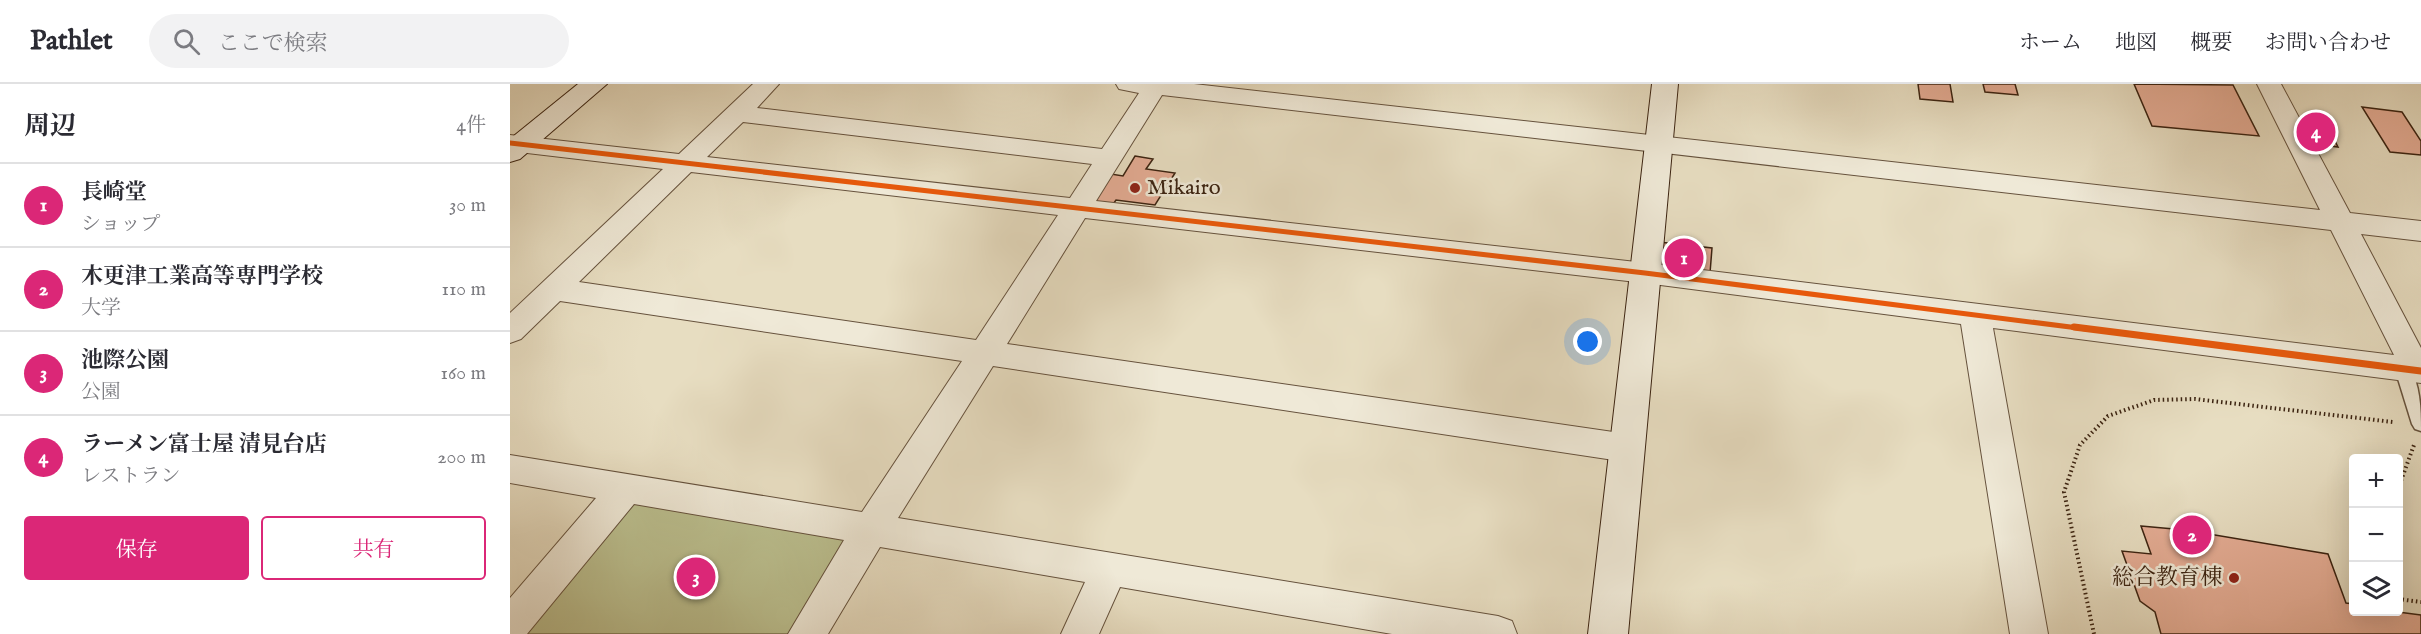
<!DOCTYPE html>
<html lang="ja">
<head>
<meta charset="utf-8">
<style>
  body { margin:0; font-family:"IM FELL English","Noto Serif JP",serif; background:#f2f2f3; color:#2b2b33 }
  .controls { position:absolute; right:18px; bottom:18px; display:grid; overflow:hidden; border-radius:6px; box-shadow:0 6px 24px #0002 }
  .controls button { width:54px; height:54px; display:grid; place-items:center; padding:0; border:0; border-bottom:2px solid #e1e1e2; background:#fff; color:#2b2b33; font:30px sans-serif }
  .you { position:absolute; left:1078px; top:258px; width:21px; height:21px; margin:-15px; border:4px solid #fff; border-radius:50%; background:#1a73e8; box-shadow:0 0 0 9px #1a73e833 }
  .badge { display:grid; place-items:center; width:39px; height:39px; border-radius:50%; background:#db2777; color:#fff; font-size:20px; font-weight:700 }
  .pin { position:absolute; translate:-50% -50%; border:3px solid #fff; box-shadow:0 2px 6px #0006 }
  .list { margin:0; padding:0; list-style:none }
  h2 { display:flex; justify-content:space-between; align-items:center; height:78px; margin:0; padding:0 24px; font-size:26px }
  h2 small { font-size:20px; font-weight:400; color:#7c7c81 }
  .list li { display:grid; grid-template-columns:39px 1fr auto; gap:18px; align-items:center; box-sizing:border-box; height:84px; padding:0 24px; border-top:2px solid #e1e1e2 }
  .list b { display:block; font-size:22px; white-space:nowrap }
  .list p { margin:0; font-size:20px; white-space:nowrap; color:#7c7c81 }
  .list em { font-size:20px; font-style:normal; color:#7c7c81 }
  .actions { display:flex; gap:12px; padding:18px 24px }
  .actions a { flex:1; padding:14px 0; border:2px solid #db2777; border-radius:6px; text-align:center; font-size:21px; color:#db2777 }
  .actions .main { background:#db2777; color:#fff }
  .icon { flex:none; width:33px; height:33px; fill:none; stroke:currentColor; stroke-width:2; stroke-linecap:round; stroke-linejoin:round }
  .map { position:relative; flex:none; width:1911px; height:550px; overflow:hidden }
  header { display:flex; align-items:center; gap:36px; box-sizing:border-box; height:84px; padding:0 30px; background:#fff; border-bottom:2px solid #e1e1e2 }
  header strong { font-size:28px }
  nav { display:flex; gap:33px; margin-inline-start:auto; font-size:21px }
  .search { width:420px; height:54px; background:#f2f2f3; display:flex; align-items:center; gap:15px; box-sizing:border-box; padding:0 21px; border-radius:33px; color:#7c7c81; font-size:22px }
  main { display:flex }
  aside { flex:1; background:#fff }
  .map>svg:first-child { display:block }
  .green { fill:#bbbf8f; stroke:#7b7150; stroke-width:1.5 }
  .building { fill:#e4ac94; stroke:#3b2311; stroke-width:1.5 }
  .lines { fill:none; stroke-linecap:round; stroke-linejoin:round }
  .lane-casing { stroke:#66523d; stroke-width:3 }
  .street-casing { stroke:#66523d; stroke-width:2 }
  .secondary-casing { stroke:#3b2311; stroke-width:2 }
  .path { stroke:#3b2311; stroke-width:4; stroke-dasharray:1.5 3; stroke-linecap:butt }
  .lane { fill:#efe9d7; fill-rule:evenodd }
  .street { fill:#efe9d7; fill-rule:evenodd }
  .secondary { fill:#efe9d7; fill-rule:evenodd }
  .cycleway-far1-casing { stroke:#efe9d7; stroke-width:8 }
  .cycleway-casing { stroke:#efe9d7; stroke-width:10 }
  .cycleway-far1 { stroke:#e8590c; stroke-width:5 }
  .cycleway { stroke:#e8590c; stroke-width:7 }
  .poi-dot { fill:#8f2418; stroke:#efe9d7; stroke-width:2 }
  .labels { text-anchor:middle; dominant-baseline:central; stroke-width:5; stroke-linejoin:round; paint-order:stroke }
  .poi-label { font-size:22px; fill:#3b2311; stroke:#efe9d7; text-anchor:start }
</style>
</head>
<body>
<header>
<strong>Pathlet</strong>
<div class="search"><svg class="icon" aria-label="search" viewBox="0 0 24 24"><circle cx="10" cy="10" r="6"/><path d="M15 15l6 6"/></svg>ここで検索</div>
<nav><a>ホーム</a><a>地図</a><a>概要</a><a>お問い合わせ</a></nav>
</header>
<main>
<aside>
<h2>周辺<small>4件</small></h2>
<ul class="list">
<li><span class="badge">1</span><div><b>長崎堂</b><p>ショップ</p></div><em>30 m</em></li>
<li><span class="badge">2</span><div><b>木更津工業高等専門学校</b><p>大学</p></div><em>110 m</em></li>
<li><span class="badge">3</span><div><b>池際公園</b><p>公園</p></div><em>160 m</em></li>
<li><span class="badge">4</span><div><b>ラーメン富士屋 清見台店</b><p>レストラン</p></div><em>200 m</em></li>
</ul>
<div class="actions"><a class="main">保存</a><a>共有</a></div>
</aside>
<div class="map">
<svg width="1911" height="550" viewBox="0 0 1911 550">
  <rect width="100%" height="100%" fill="#e7ddc1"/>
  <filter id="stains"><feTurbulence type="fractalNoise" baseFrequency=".00333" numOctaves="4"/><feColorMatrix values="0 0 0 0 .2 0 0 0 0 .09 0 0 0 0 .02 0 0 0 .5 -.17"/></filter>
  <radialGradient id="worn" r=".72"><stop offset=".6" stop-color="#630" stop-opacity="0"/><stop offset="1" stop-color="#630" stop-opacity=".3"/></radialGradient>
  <!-- green -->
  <path class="green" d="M117 403 362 444 297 550H0Z"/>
  <!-- building -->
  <path class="building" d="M1408 0H1440L1443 18 1410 15Z
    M1473 0H1505L1508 11 1475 8Z
    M1624 0 1723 1 1749 52 1642 42Z
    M1852 23 1892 28 1911 57V71L1880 68Z
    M1784 33 1814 36 1828 63 1797 59Z
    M625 72 643 75 636 85 665 89 645 121 606 116 601 123 583 120 601 90 613 92Z
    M1149 158 1202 164 1200 189 1147 183Z
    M1631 442 1675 446 1818 470 1836 519 1844 520V528H1888L1911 531V550H1651L1645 528 1630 517 1612 467 1641 470Z"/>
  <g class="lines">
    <defs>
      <path id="lane" d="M1893 279 1899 280C1910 302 1911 323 1911 347L1905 345 1902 340 1885 285 1887 280Z"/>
      <path id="street" d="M243 0H269L247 24 592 65 629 9 609 5 606 0H684L1810 126 1747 0H1771L1840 129 1911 137V157L1851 150 1911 264V299L1483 244 1538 550H1500L1451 240 1135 199 575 134 497 260 1117 350 1129 354 1134 364 1129 374 1117 378 483 282 388 434 988 532 1002 537 1007 550H882L610 503 589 550H551L575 498 370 463 318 550H278L334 456 124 420 17 550H0V514L86 414 0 399V371L352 428 452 277 50 217 11 255 0 259V229L153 85 0 67V51L169 70ZM652 11 1821 146 1884 271 1135 179 586 117ZM233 38 582 80 560 114 197 73ZM181 88 548 131 466 256 69 198Z"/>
      <path id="secondary" d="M68 0H97L10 75 0 78V55Z
        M1142 0H1168L1118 550H1078Z"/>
    </defs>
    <!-- lane casing -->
    <use href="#lane" class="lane-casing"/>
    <!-- street casing -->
    <use href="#street" class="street-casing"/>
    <!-- secondary casing -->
    <use href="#secondary" class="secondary-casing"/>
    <!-- path -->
    <path class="path" d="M1888 405 1904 361
      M1888 515 1911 518
      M1584 550 1554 408 1570 361 1598 332 1644 316 1685 315 1883 338"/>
    <!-- lane -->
    <use href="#lane" class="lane"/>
    <!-- street -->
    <use href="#street" class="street"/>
    <!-- secondary -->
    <use href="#secondary" class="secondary"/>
    <defs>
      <path id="cycleway-far1" d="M0 59 1135 189 1576 245"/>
      <path id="cycleway" d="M1564 243 1911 287"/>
    </defs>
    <!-- cycleway-far1 casing -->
    <use href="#cycleway-far1" class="cycleway-far1-casing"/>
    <!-- cycleway casing -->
    <use href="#cycleway" class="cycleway-casing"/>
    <!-- cycleway-far1 -->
    <use href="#cycleway-far1" class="cycleway-far1"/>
    <!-- cycleway -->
    <use href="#cycleway" class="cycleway"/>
  </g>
  <!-- markers -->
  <g class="poi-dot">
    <circle cx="625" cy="104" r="6"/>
    <circle cx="1724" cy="494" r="6"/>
  </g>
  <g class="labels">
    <!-- poi labels -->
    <g class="poi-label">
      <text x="637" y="104">Mikairo</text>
      <text x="1712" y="494" text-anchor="end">総合教育棟</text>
    </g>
  </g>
  <rect width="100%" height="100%" filter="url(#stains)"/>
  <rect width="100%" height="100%" fill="url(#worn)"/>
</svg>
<div class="controls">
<button>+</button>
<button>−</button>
<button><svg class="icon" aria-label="layers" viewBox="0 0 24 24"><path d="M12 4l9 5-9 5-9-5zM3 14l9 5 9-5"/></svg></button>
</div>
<div class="you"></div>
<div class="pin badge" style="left:1174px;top:174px">1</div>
<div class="pin badge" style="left:1682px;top:451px">2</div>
<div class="pin badge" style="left:186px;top:493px">3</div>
<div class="pin badge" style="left:1806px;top:48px">4</div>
</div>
</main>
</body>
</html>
